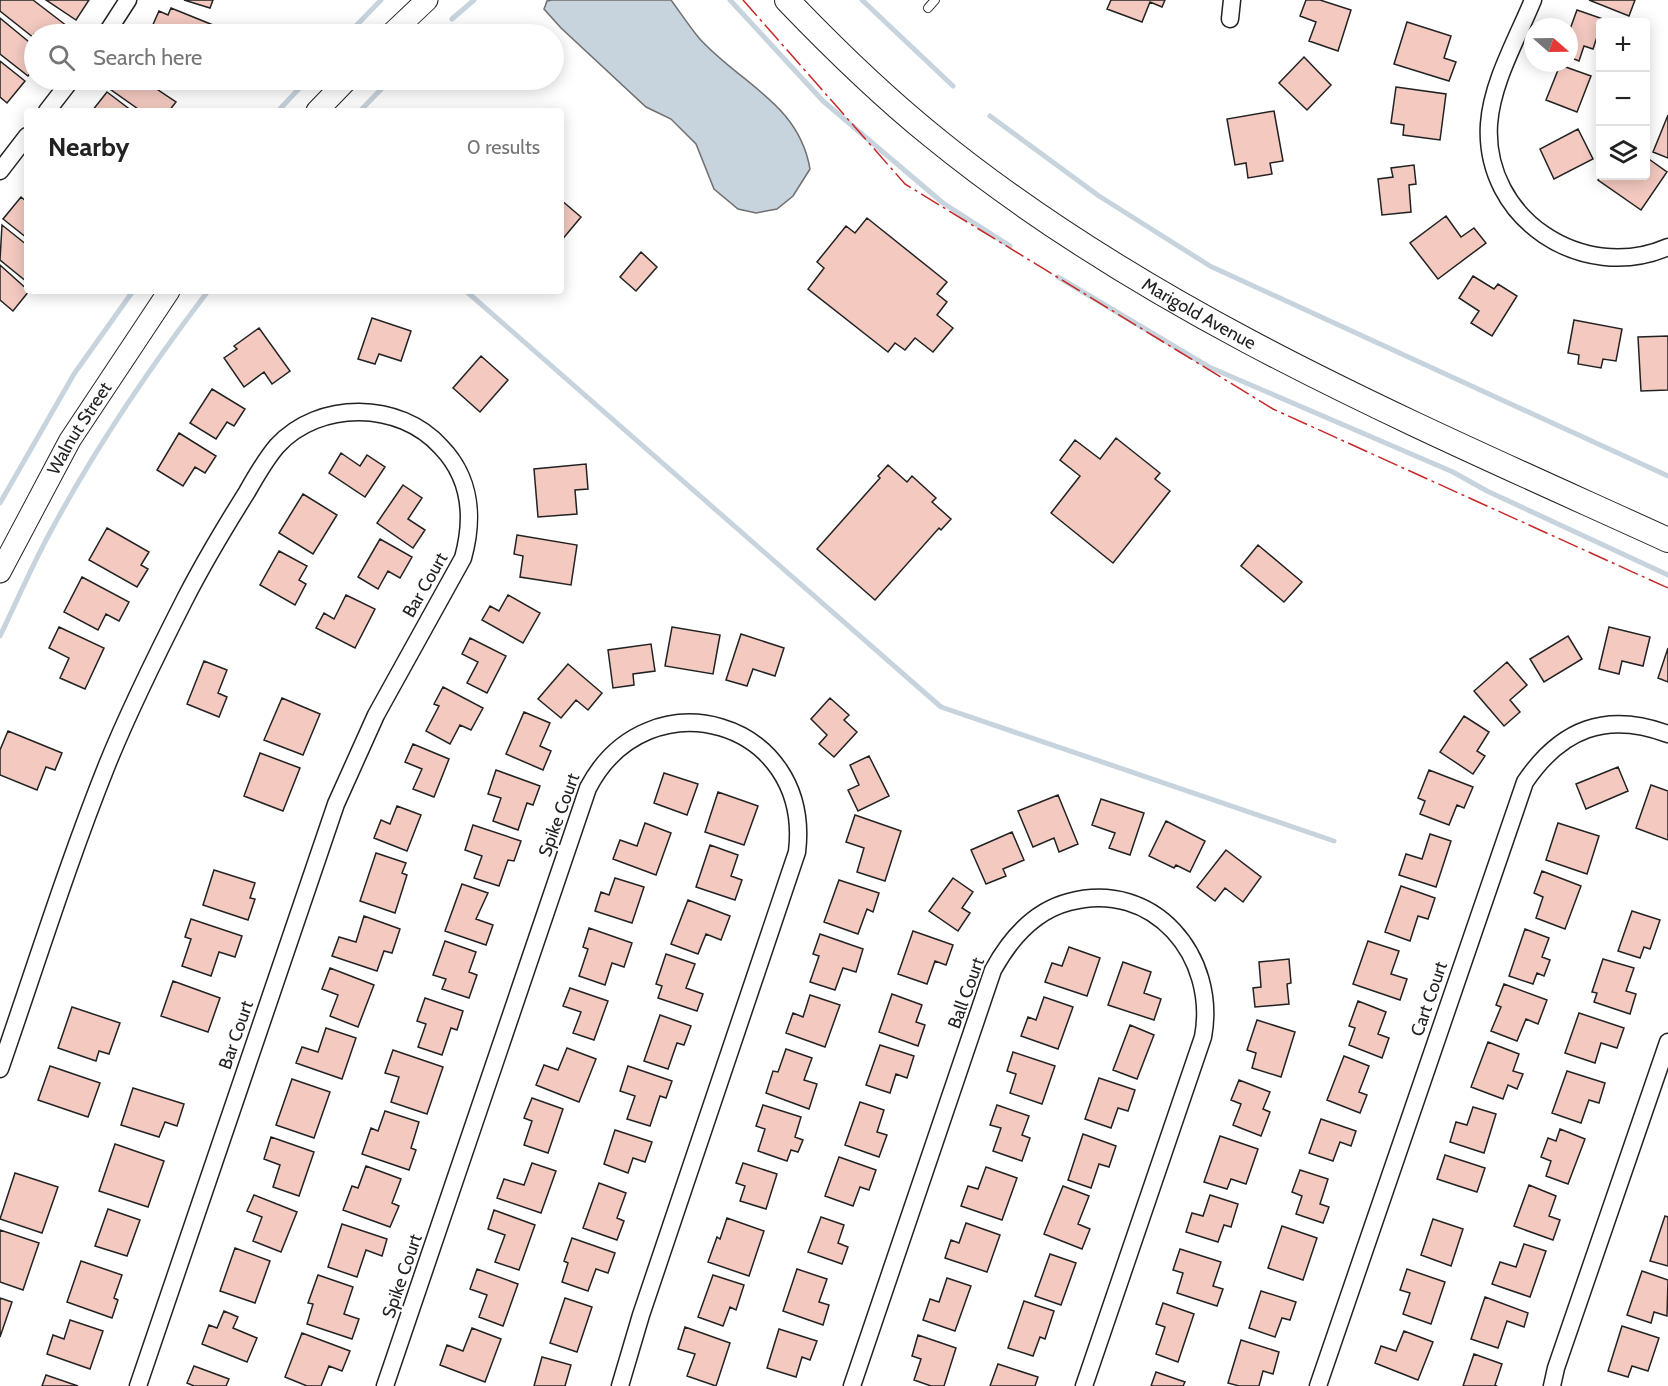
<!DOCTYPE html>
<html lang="en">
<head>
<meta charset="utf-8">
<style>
  body { margin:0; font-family:Cabin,sans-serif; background:#f2f2f2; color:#222 }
  .controls { position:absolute; right:18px; top:18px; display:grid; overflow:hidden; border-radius:6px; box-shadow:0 3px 15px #0003 }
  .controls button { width:54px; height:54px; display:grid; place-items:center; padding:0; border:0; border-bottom:2px solid #e0e0e0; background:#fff; color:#222; font:30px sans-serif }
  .compass { position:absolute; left:1524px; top:18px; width:54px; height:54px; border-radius:50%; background:#fff; box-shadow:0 3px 15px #0003; rotate:110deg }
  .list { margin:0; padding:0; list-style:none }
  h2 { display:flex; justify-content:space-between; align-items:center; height:78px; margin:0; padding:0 24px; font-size:26px }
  h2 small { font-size:20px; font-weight:400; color:#767676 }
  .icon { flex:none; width:33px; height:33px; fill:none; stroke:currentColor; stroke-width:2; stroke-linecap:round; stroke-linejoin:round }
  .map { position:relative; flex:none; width:1668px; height:1386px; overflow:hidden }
  .search { position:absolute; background:#fff; box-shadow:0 3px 15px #0003; left:24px; top:24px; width:540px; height:66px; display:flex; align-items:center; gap:15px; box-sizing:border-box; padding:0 21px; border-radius:33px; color:#767676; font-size:22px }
  .panel { position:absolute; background:#fff; box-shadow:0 3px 15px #0003; left:24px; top:108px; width:540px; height:186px; border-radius:6px }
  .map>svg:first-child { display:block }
  .water { fill:#c7d3dd; stroke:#6f6f6f; stroke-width:1.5 }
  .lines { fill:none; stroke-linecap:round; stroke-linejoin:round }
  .stream { stroke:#c7d3dd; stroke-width:5 }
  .building { fill:#f3c9c0; stroke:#222; stroke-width:1.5 }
  .service-casing { stroke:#222; stroke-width:10 }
  .minor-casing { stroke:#222; stroke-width:19 }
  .tertiary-casing { stroke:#222; stroke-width:23 }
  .secondary-casing { stroke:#222; stroke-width:26 }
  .service { stroke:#fff; stroke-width:8 }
  .minor { stroke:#fff; stroke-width:16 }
  .tertiary { stroke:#fff; stroke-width:21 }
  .secondary { stroke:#fff; stroke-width:24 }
  .power { stroke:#c62828; stroke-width:1.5; stroke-dasharray:21 4.5 3 4.5; stroke-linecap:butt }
  .labels { text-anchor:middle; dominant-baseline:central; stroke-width:4.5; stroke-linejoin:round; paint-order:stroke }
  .street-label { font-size:18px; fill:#222; stroke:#fff }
</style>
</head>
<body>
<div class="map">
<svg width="1668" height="1386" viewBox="0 0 1668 1386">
  <rect width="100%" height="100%" fill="#fff"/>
  <!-- water -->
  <path class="water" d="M552 0H671C680 12 689 26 699 38 739 83 799 103 810 169L793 196 777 209 756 213 738 209 714 189 696 144 671 119 646 107 561 28 544 9 547 1Z"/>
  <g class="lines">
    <!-- stream -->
    <path class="stream" d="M730 0 823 101 943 203 1010 246
      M862 0 953 86
      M452 19 474 0
      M348 34 381 0
      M278 111 307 80
      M360 111 390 80
      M990 116 1099 196 1210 266 1668 476
      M1058 277 1209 367 1453 472 1487 491 1668 575
      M466 291 941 707 1334 841
      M0 503 74 374 133 291
      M0 636C17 601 33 563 52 529 97 445 151 366 208 291"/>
  </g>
  <!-- building -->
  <path class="building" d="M0 0H33L67 26 60 34H34V38L0 11Z
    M46 0H89L76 20Z
    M184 0H213L210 8Z
    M1111 0H1165L1162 7 1150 2 1142 22 1107 9Z
    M1306 0H1320L1351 10 1338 51 1309 41 1316 22 1300 16Z
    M1589 0H1635L1629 16Z
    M171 8 213 25 209 34H164L151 29 159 11 168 15Z
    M1577 10 1603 19 1593 49 1584 46 1579 61 1569 57V32Z
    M0 18 34 46V68L28 76 0 54Z
    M1407 22 1451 36 1444 58 1456 62 1449 81 1394 64Z
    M1304 57 1331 85 1307 110 1279 83Z
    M0 61 25 81 7 103 0 97Z
    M1560 65 1591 76 1577 112 1546 100Z
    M112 80H143L176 102 169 111H141L107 87Z
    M161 80H181L175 89Z
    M1396 87 1446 94 1440 140 1403 135 1404 125 1391 123Z
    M107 92 132 111H92Z
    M1274 111 1283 161 1270 163 1272 174 1248 178 1246 163 1235 165 1227 119Z
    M1668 115V158L1653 152Z
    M1578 129 1593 159 1554 179 1540 149Z
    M1646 157 1667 172 1641 210 1598 180 1601 176H1646Z
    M1414 165 1416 184 1409 185 1411 212 1382 215 1378 179 1393 177 1391 168Z
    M21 197 27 202V238L3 219Z
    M561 200 581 217 561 241Z
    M1446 216 1461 237 1474 228 1486 243 1438 279 1410 243Z
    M867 218 947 282 937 294 947 302 937 315 953 328 933 352 915 338 905 350 895 343 888 352 808 289 824 268 817 262 846 226 855 233Z
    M2 225 27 245V282L0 260Z
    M641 252 657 267 636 291 620 277Z
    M0 265 29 291 13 311 0 300Z
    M1473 276 1494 289 1498 284 1517 296 1492 336 1471 323 1479 311 1459 298Z
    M372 318 411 331 401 361 379 354 375 364 358 359Z
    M1574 320 1622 329 1616 361 1603 359 1601 368 1578 364 1579 355 1568 353Z
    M259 328 290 371 272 384 264 372 244 387 224 358 237 349 234 346Z
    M1668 336V390L1641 391 1638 337Z
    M481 356 508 380 480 412 453 388Z
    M212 389 245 409 234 426 227 422 216 439 190 423Z
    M179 433 216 456 205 473 195 467 183 486 157 470Z
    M1116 438 1160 473 1155 479 1170 491 1113 563 1051 513 1080 476 1060 460 1075 440 1100 459Z
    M341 453 360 466 367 455 385 467 365 497 329 473Z
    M586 464 588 489 575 490 577 514 538 517 534 469Z
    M888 465 907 482 912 476 936 498 932 502 951 519 941 530 939 528 875 600 817 549 880 478 878 476Z
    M403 485 422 498 408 519 425 530 413 548 377 523Z
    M303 494 337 515 313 554 279 533Z
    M107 528 149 552 141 565 148 569 137 587 89 560Z
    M517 535 577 545 571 585 520 577 523 556 514 554Z
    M380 539 412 557 400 578 388 571 378 589 358 577Z
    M1258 545 1302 582 1284 602 1241 566Z
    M279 551 307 566 299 580 306 584 295 605 260 585Z
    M82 577 129 602 119 621 106 614 98 630 64 612Z
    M346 595 375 609 355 648 316 628 324 613 334 619Z
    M508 595 540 613 523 643 482 620 490 606 499 611Z
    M59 627 104 648 85 689 60 678 69 658 49 648Z
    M672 627 720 635 713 674 665 666Z
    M1609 627 1650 637 1643 666 1622 661 1619 674 1599 669Z
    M741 634 784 648 775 676 753 669 747 686 726 680Z
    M1568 636 1582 659 1544 682 1530 659Z
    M470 638 506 656 487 693 467 683 478 662 462 654Z
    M651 644 655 671 633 674 634 685 613 688 608 650Z
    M1668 648V682L1658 678Z
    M204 661 227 670 218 693 227 697 219 717 187 704Z
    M1507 662 1527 685 1510 700 1520 712 1504 726 1474 691Z
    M568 664 602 693 588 710 576 700 561 718 538 699Z
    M443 687 483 708 471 730 460 725 450 744 426 731 439 706 434 704Z
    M282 698 320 714 303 755 264 740Z
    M830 698 849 715 844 720 857 732 834 757 819 744 827 735 811 719Z
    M524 712 550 723 540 746 551 751 543 770 506 754Z
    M1464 716 1489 732 1477 751 1485 756 1473 774 1440 752Z
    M8 731 62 753 55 770 46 767 37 790 0 775V750Z
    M413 744 449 759 434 797 413 789 422 769 405 762Z
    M260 753 300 768 283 811 244 796Z
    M869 756 889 796 858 811 848 790 859 785 850 765Z
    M1618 767 1628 791 1586 809 1576 784Z
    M496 770 540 786 533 805 527 803 518 830 493 821 501 798 488 794Z
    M1429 770 1473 787 1464 808 1457 805 1449 825 1420 814 1425 801 1418 798Z
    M664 773 698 784 687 815 654 803Z
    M1651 785 1668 791V840L1636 828Z
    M718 792 758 806 744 845 705 832Z
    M1058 795 1078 844 1059 852 1054 838 1033 847 1018 811Z
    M1101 799 1144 813 1130 855 1109 848 1115 833 1092 825Z
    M397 806 421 815 407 851 374 838 381 820 390 824Z
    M855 815 901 831 885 881 857 872 864 848 846 842Z
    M1166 821 1205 841 1190 872 1176 865 1174 868 1149 856Z
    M645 823 671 833 656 875 613 859 620 840 637 846Z
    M1558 823 1599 836 1587 874 1546 860Z
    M473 825 521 841 514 861 508 860 499 886 474 878 482 856 465 850Z
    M1012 832 1024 860 1003 869 1006 876 986 884 971 850Z
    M1430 834 1451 841 1436 887 1399 875 1406 854 1422 859Z
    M710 845 738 855 731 876 742 880 735 900 696 887Z
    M1226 850 1261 877 1243 902 1225 888 1215 901 1197 887Z
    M376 853 406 863 402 873 407 875 395 913 360 901Z
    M214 870 255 883 250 898 255 899 248 920 203 905Z
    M1542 871 1581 886 1565 929 1536 918 1543 897 1534 893Z
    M615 878 644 887 632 923 595 911 601 892 609 895Z
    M953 878 973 892 962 908 970 913 958 931 929 911Z
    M839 880 879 893 873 912 867 909 858 934 824 922Z
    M462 884 488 893 476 919 493 925 486 945 445 931Z
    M1401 886 1435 898 1428 919 1418 916 1410 941 1385 932Z
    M688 900 730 916 721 940 706 934 698 954 671 944Z
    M1632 911 1660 920 1650 949 1644 947 1640 958 1618 951Z
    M364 916 400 929 392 953 384 951 377 971 332 956 339 937 356 942Z
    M191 919 242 936 235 957 219 952 211 976 182 966 191 939 185 937Z
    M589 928 632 943 624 967 612 963 605 985 579 976 588 949 583 947Z
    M1525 929 1549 938 1542 957 1550 960 1544 976 1537 973 1533 984 1509 976Z
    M913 931 953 945 946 965 935 961 927 984 898 974Z
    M820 934 863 949 856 972 843 968 835 990 810 982 819 956 813 954Z
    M445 941 476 952 469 972 477 975 469 998 442 989 446 979 433 975Z
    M1368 941 1399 951 1391 974 1407 979 1400 1000 1353 984Z
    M1069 947 1100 958 1087 996 1045 982 1052 963 1062 966Z
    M666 954 695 964 686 988 703 994 697 1011 658 998 662 986 656 984Z
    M1289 959 1291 983 1287 984 1289 1004 1255 1007 1253 988 1261 987 1259 962Z
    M1603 959 1634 968 1626 991 1636 994 1630 1014 1594 1002 1597 993 1592 992Z
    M1123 962 1151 972 1144 993 1161 999 1154 1020 1108 1005Z
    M330 968 374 985 358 1027 330 1016 338 995 322 989Z
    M173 981 220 998 208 1032 161 1016Z
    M1504 984 1547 1000 1538 1024 1526 1019 1517 1041 1491 1031 1501 1007 1496 1005Z
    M570 988 608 1001 594 1040 573 1033 581 1012 563 1006Z
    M892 994 922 1005 916 1022 925 1025 918 1046 879 1032Z
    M810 995 840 1005 825 1047 786 1033 793 1013 803 1017Z
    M1044 997 1073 1007 1058 1049 1021 1036 1028 1017 1036 1020Z
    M425 998 463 1011 457 1030 451 1028 442 1055 418 1047 426 1024 417 1021Z
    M1358 1001 1386 1012 1378 1034 1389 1038 1382 1058 1349 1045 1355 1028 1349 1026Z
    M72 1007 120 1023 109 1054 99 1051 96 1061 58 1048Z
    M1579 1013 1624 1028 1617 1048 1601 1043 1595 1063 1565 1053Z
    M660 1015 691 1026 684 1045 677 1043 668 1069 644 1061Z
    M1257 1020 1295 1032 1281 1077 1252 1068 1256 1053 1247 1050Z
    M1130 1025 1154 1035 1137 1079 1113 1070Z
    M326 1028 356 1038 342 1079 296 1063 302 1047 318 1052Z
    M1488 1042 1519 1054 1513 1071 1523 1074 1517 1089 1508 1085 1503 1099 1471 1087Z
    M880 1045 914 1056 907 1078 896 1074 890 1093 866 1085Z
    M567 1048 596 1059 579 1102 536 1085 544 1065 558 1070Z
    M786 1049 812 1058 804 1080 817 1084 809 1109 766 1093 773 1071 778 1072Z
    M393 1050 443 1067 427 1114 391 1102 399 1077 385 1073Z
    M1013 1052 1055 1066 1042 1104 1010 1093 1016 1074 1007 1071Z
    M1344 1056 1369 1066 1359 1092 1367 1095 1360 1113 1327 1100Z
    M50 1066 100 1083 88 1117 38 1100Z
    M628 1066 672 1081 666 1098 660 1096 650 1126 627 1119 635 1096 620 1091Z
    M1567 1071 1605 1083 1599 1103 1589 1100 1581 1123 1552 1113Z
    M1099 1078 1135 1090 1128 1111 1118 1108 1111 1128 1085 1119Z
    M292 1079 330 1092 314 1138 276 1125Z
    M1239 1080 1270 1092 1263 1109 1270 1112 1261 1136 1233 1125 1241 1104 1231 1100Z
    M133 1088 184 1104 177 1126 165 1122 159 1137 121 1125Z
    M532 1098 563 1109 548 1153 524 1145 532 1121 524 1118Z
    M860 1102 884 1110 877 1132 887 1135 879 1157 845 1145Z
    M763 1105 801 1117 795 1137 803 1140 798 1152 791 1150 787 1161 758 1151 765 1129 756 1126Z
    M997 1105 1029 1116 1022 1135 1030 1138 1022 1161 993 1151 1001 1128 990 1125Z
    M1473 1107 1496 1114 1484 1153 1450 1142 1456 1122 1467 1125Z
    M385 1111 419 1122 411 1148 416 1150 409 1170 362 1154 371 1128 378 1131Z
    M1321 1119 1356 1131 1351 1146 1340 1142 1333 1161 1309 1153Z
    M1560 1129 1585 1139 1568 1184 1546 1176 1551 1161 1541 1157 1548 1138 1556 1141Z
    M615 1130 652 1142 645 1162 633 1158 628 1173 604 1164Z
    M1083 1134 1116 1146 1109 1167 1099 1164 1091 1188 1068 1180Z
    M1220 1136 1258 1149 1246 1184 1231 1179 1227 1189 1204 1182Z
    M271 1137 314 1152 299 1196 273 1187 280 1165 264 1159Z
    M115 1144 164 1161 148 1207 99 1191Z
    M1445 1155 1485 1168 1477 1192 1437 1179Z
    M839 1157 876 1170 869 1190 860 1187 853 1206 825 1196Z
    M532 1163 556 1171 541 1213 497 1198 504 1179 524 1185Z
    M743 1163 777 1174 766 1209 740 1201 745 1186 736 1183Z
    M366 1166 401 1179 392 1203 399 1206 390 1227 343 1210 352 1186 358 1188Z
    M986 1167 1017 1178 1002 1220 961 1206 968 1186 978 1189Z
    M1300 1170 1328 1179 1320 1204 1329 1207 1323 1223 1296 1214 1302 1196 1292 1192Z
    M15 1173 58 1187 42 1233 0 1219Z
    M599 1183 626 1193 617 1218 624 1221 617 1240 583 1228Z
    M1529 1185 1556 1196 1549 1216 1560 1220 1553 1240 1514 1226Z
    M1063 1186 1089 1196 1078 1224 1090 1229 1082 1249 1044 1234Z
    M254 1195 297 1212 281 1252 253 1241 262 1217 247 1211Z
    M1210 1195 1238 1204 1231 1227 1224 1225 1218 1242 1186 1232 1192 1213 1203 1216Z
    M108 1209 140 1220 127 1256 95 1246Z
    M494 1210 535 1225 519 1270 495 1262 505 1235 488 1229Z
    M1665 1216 1668 1217V1266L1650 1261Z
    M821 1217 844 1225 838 1243 848 1247 842 1264 808 1252Z
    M727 1218 764 1231 749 1276 708 1262 717 1237 720 1239Z
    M1433 1219 1463 1229 1451 1266 1421 1255Z
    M966 1223 1000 1235 987 1272 945 1258 951 1240 959 1243Z
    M342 1224 387 1239 382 1256 366 1250 357 1277 328 1267Z
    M1282 1226 1317 1238 1303 1280 1268 1268Z
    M0 1230 39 1243 23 1290 0 1282Z
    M572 1238 615 1253 608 1273 596 1269 588 1291 562 1282 568 1263 564 1261Z
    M1524 1244 1546 1251 1530 1297 1492 1284 1500 1262 1516 1267Z
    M235 1248 270 1261 255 1303 220 1291Z
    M1180 1249 1221 1262 1213 1286 1223 1289 1217 1306 1177 1293 1183 1273 1173 1270Z
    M1050 1254 1076 1263 1061 1305 1035 1296Z
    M81 1261 122 1275 114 1298 118 1300 112 1318 67 1302Z
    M477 1269 518 1284 503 1326 479 1317 487 1295 470 1289Z
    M797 1269 827 1279 819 1302 829 1305 823 1325 783 1311Z
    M1407 1269 1445 1282 1431 1324 1403 1314 1410 1293 1400 1290Z
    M1642 1271 1668 1280 1667 1316 1654 1312 1651 1323 1627 1315Z
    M318 1275 353 1287 344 1314 359 1319 352 1339 307 1324 313 1304 308 1303Z
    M713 1275 744 1285 736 1310 730 1307 723 1326 698 1317Z
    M947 1278 971 1286 955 1331 923 1320 930 1299 939 1302Z
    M1261 1291 1296 1302 1290 1320 1282 1318 1275 1337 1249 1328Z
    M1485 1297 1528 1313 1524 1327 1507 1321 1498 1348 1471 1339Z
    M0 1298 12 1302 0 1337Z
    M565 1298 592 1307 577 1352 550 1343Z
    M1024 1301 1054 1311 1045 1339 1040 1337 1033 1356 1008 1348Z
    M1163 1303 1194 1314 1178 1362 1156 1354 1165 1327 1156 1324Z
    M224 1311 238 1317 233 1328 257 1338 247 1362 202 1344 209 1325 217 1328Z
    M70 1320 103 1331 90 1369 47 1354 53 1335 64 1339Z
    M1622 1326 1659 1338 1648 1371 1632 1366 1628 1377 1608 1371Z
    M685 1327 730 1343 716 1386 687 1376 695 1354 678 1349Z
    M472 1328 501 1339 485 1382 440 1365 447 1345 463 1351Z
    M779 1329 817 1341 810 1360 802 1357 796 1377 767 1368Z
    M1404 1331 1433 1342 1418 1380 1375 1363 1381 1346 1396 1351Z
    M302 1333 350 1351 342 1371 329 1366 321 1386H307L285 1377Z
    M918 1335 956 1348 944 1386H931L914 1380 921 1359 912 1356Z
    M1241 1340 1279 1352 1273 1374 1263 1371 1259 1386H1239L1228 1383Z
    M1474 1354 1502 1364 1495 1385 1497 1386H1463Z
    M542 1357 571 1365 565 1386H534Z
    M998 1364 1038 1377 1035 1386H990Z
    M194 1366 229 1379 226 1386H194L187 1383Z
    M1156 1372 1185 1382 1183 1386H1151Z
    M46 1375 78 1386H42Z"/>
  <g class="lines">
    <defs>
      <path id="service" d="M928 8 935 0"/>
      <path id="minor" d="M1533 0C1517 39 1492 82 1489 124 1483 219 1583 284 1668 247
        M1230 19 1232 0
        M106 34 128 0
        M47 111 71 80
        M0 171 27 136
        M0 1069C35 968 67 865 107 765 130 708 157 654 185 599 204 562 225 527 247 492 256 476 265 460 277 446 319 400 400 401 441 447 471 478 474 518 463 558L376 715 336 804 138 1386
        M385 1386 588 788C648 673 813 720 797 852L641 1315 620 1386
        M852 1386 993 970C1010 939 1034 911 1069 902 1154 879 1218 957 1203 1037L1084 1386
        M1318 1386 1525 782C1561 729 1606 711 1668 734
        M1552 1386 1556 1368 1668 1042"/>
      <g id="tertiary">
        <path d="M391 34 427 0"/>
        <path d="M317 111 347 80"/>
        <path id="s1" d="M0 572 70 440 169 291"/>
      </g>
      <g id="secondary">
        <path id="s2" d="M787 0C833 48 880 94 932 136 1150 314 1414 424 1668 540"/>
      </g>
    </defs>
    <!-- service casing -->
    <use href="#service" class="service-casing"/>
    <!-- minor casing -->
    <use href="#minor" class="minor-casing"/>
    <!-- tertiary casing -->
    <use href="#tertiary" class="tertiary-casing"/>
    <!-- secondary casing -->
    <use href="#secondary" class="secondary-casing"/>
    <!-- service -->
    <use href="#service" class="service"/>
    <!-- minor -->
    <use href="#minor" class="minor"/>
    <!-- tertiary -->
    <use href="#tertiary" class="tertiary"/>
    <!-- secondary -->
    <use href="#secondary" class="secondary"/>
    <!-- power -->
    <path class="power" d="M743 0 905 184 1273 409 1668 588"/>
  </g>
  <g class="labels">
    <!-- street labels -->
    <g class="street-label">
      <text stroke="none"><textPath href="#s2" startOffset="520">Marigold Avenue</textPath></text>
      <text stroke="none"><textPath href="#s1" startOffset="164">Walnut Street</textPath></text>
      <text transform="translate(425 585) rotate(-60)">Bar Court</text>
      <text transform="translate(559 815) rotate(-70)">Spike Court</text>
      <text transform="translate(966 993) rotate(-70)">Ball Court</text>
      <text transform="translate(1429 999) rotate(-71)">Cart Court</text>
      <text transform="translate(236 1035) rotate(-71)">Bar Court</text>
      <text transform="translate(402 1276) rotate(-71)">Spike Court</text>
    </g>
  </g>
</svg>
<div class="controls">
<button>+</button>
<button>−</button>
<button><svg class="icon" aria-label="layers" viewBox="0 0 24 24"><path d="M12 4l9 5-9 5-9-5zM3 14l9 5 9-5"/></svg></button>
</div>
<svg class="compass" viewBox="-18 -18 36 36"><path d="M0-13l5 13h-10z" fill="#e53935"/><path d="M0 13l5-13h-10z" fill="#767676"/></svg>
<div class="search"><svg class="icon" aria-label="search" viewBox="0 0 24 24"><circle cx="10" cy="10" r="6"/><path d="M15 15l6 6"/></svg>Search here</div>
<section class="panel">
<h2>Nearby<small>0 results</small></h2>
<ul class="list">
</ul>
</section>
</div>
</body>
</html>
